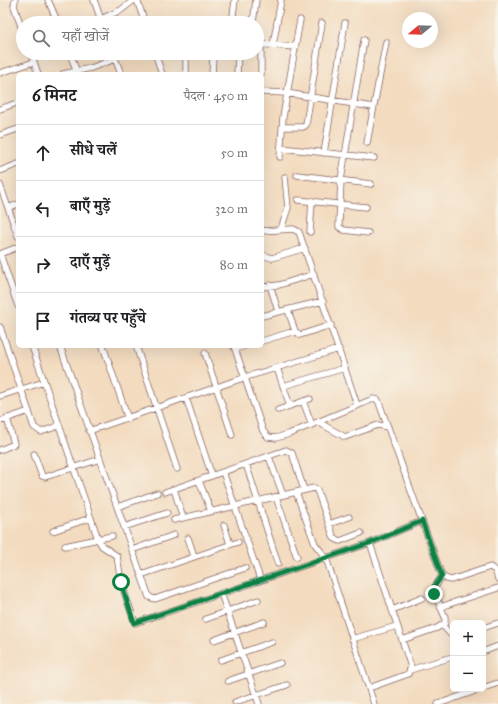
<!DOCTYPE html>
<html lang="hi">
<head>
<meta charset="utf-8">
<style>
  body { margin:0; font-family:"IM FELL Great Primer","Noto Serif Devanagari",serif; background:#f6f6f6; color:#202124 }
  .controls { position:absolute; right:12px; bottom:12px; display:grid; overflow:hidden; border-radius:6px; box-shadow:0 4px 16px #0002 }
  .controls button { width:36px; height:36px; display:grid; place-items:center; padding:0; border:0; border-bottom:1px solid #e0e0e0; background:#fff; color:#202124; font:20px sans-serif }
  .compass { position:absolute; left:402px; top:12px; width:36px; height:36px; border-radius:50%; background:#fff; box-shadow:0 4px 16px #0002; rotate:251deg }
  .stop { position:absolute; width:12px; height:12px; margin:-9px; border:3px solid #0b8043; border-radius:50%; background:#fff }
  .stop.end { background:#0b8043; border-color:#fff; box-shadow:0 1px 4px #0008 }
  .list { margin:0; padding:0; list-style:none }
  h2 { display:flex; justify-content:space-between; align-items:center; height:52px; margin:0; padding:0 16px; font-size:17px }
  h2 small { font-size:13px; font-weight:400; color:#757577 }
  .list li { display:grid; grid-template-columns:26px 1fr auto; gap:12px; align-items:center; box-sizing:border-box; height:56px; padding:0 16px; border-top:1px solid #e0e0e0 }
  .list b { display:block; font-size:15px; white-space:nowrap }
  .list em { font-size:13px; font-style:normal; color:#757577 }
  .icon { flex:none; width:22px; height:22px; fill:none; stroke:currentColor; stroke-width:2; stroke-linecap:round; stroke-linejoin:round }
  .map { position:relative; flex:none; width:498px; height:704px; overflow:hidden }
  .search { position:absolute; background:#fff; box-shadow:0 4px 16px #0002; left:16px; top:16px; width:248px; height:44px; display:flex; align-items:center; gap:10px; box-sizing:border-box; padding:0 14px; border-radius:22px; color:#757577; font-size:15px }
  .panel { position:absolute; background:#fff; box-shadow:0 4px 16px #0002; left:16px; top:72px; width:248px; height:276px; border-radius:6px }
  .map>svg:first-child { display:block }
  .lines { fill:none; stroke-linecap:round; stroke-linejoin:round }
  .minor-casing { stroke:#85615f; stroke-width:7 }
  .minor { stroke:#fff; stroke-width:5.5 }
  .route { stroke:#0b8043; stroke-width:5 }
</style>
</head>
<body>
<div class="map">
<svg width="498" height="704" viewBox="0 0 498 704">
  <rect width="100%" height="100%" fill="#f7f3e8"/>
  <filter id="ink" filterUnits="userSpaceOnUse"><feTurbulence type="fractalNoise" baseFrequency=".025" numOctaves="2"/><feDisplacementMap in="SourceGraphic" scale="8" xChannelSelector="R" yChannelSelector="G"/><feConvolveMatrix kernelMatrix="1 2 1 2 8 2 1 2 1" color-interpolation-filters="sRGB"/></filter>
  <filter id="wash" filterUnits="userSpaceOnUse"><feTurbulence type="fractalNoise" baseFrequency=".012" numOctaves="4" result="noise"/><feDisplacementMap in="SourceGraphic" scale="16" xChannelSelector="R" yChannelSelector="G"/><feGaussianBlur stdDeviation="0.9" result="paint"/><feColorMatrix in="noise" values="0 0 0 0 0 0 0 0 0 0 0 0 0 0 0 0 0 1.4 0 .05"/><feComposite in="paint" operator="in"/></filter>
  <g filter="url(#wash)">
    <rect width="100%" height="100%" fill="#f3dbbf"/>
  </g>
  <g filter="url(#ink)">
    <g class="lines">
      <defs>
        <path id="minor" d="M15 0 14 6 23 32
          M48 0 58 23
          M94 0 102 23
          M137 0 145 23
          M101 19 121 10 134 0
          M232 23 235 0
          M253 23 256 0
          M364 40 341 180 339 223V227L344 230 368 233
          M257 44 295 47
          M273 45 281 0
          M31 53 34 62
          M70 53 76 70
          M113 53 121 74
          M155 53 162 74
          M186 57V74
          M0 73 34 62 38 74
          M63 74 91 68 115 59
          M212 74 213 57
          M237 74 238 53
          M261 74V44
          M262 92 286 93 373 107
          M0 109 14 104
          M282 127H303L306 125 322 23
          M0 135 18 129
          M367 143 386 42
          M281 148 374 158
          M324 153 345 23
          M280 157 283 117 300 20
          M0 171 18 164
          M297 175 371 184
          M0 185 18 236
          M298 200 366 207
          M8 208 18 204
          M281 229 288 208 285 177
          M262 231 293 229 299 232 357 405
          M310 232 312 201
          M0 254 18 306
          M0 254 18 247
          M262 255 272 258 305 248
          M270 285 278 311
          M262 287 279 285 314 274
          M288 310 295 331 300 335 331 325
          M262 316 323 301
          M0 327 34 427 41 432 58 426
          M262 341 295 331
          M32 346 98 539 102 546 117 556 121 582 135 623 370 543 422 521
          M60 346 149 597 155 599 245 568
          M103 346 128 419
          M136 346 177 469
          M234 346 263 431 268 437 276 438 289 434 373 399 378 400 442 576 447 579 451 580 490 567 495 570 498 579
          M235 349 245 346
          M205 353 232 435
          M277 368 290 406
          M283 386 345 368
          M0 396 44 382
          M186 398 212 476
          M303 401 312 425
          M278 410 310 399
          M0 421 29 411
          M318 422 345 437 378 425 388 427
          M89 431 246 377 339 349
          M0 450 14 444 7 418
          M34 454 42 476 45 477 100 459
          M269 457 283 495
          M246 464 278 564
          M223 472 259 576
          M199 481 211 511
          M174 489 183 518
          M165 492 286 450 292 453 304 490
          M296 492 315 544 326 558 374 704
          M276 497 297 557
          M117 507 157 493
          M174 520 314 488 317 490 334 538 340 541 361 533
          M329 524 349 517
          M224 525 230 544
          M124 527 167 513
          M53 531 90 518
          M188 538 194 556
          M65 546 112 536
          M132 550 174 535
          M141 575 238 542
          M221 593 259 704
          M440 607 498 588
          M392 610 422 598
          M206 619 258 600
          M443 626 453 637
          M483 628 498 623
          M352 639 397 626
          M214 640 264 622
          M402 640 437 628 445 623V617L433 590 442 576
          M485 651 498 646
          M221 660 272 642
          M410 670 452 657
          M228 681 280 663
          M369 688 408 674 411 667 370 543
          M483 688 498 683
          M235 702 287 685
          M438 704 481 689"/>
      </defs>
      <!-- minor casing -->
      <use href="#minor" class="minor-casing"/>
      <!-- minor -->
      <use href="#minor" class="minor"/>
    </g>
  </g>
  <g class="lines" filter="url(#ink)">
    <!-- route -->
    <path class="route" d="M121 582 134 623 370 543 422 521 442 576 434 587V594"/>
  </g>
</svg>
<div class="controls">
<button>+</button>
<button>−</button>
</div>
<svg class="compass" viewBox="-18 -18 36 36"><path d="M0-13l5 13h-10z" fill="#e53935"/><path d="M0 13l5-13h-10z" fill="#757577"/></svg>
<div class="stop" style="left:121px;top:582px"></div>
<div class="stop end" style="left:434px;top:594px"></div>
<div class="search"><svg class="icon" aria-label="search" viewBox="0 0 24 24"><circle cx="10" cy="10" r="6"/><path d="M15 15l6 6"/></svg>यहाँ खोजें</div>
<section class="panel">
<h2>6 मिनट<small>पैदल · 450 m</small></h2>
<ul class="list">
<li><svg class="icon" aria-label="ahead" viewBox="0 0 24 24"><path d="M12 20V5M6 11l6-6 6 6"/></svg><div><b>सीधे चलें</b></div><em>50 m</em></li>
<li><svg class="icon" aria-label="left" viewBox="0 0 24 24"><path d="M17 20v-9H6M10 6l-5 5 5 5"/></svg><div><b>बाएँ मुड़ें</b></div><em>320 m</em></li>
<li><svg class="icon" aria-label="right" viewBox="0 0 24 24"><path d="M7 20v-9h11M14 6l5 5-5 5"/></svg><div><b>दाएँ मुड़ें</b></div><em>80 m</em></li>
<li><svg class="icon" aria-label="arrive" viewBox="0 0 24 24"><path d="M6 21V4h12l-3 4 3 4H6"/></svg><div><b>गंतव्य पर पहुँचे</b></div></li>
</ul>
</section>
</div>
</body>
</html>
